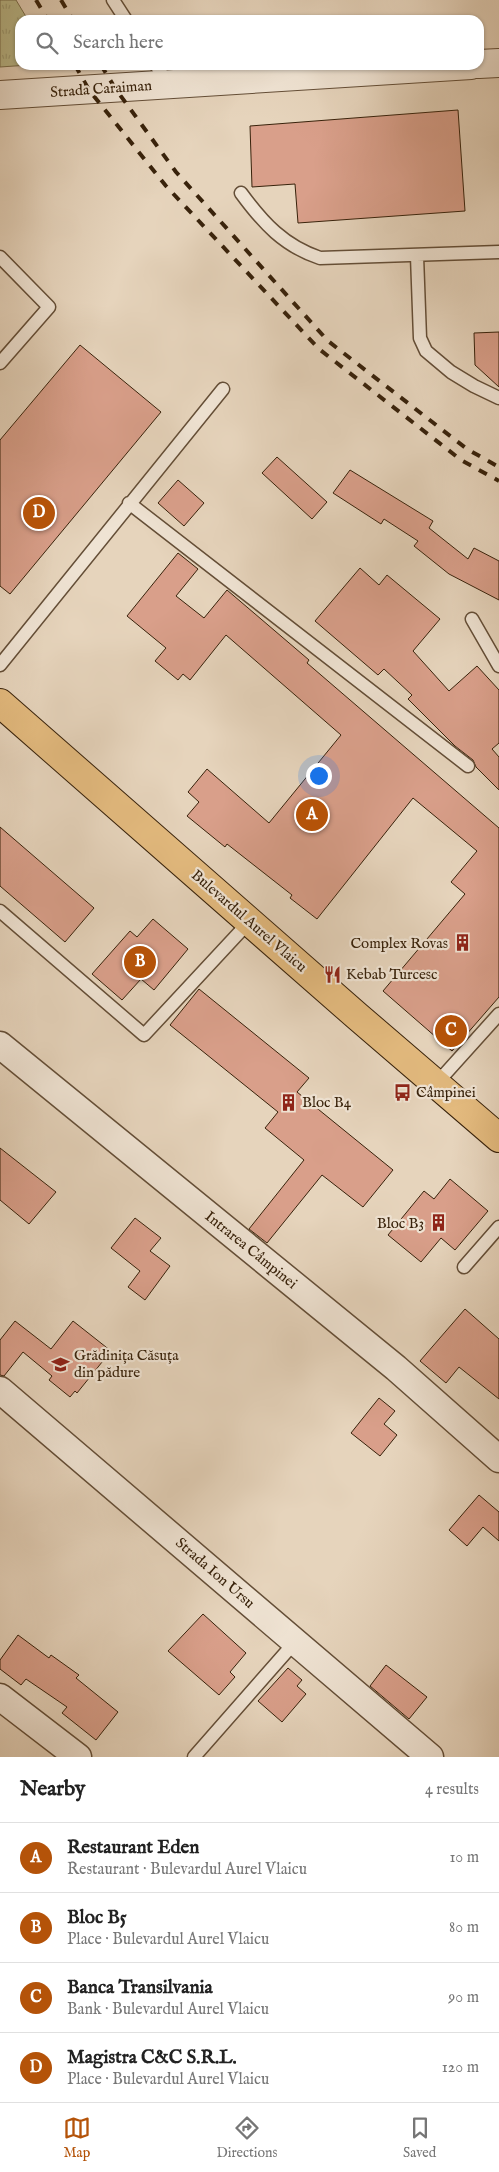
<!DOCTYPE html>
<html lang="en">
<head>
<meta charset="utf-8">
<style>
  body { margin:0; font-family:"IM FELL English",serif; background:#f6f6f6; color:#222 }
  .you { position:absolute; left:318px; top:775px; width:18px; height:18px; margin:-12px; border:4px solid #fff; border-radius:50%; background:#1a73e8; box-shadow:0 0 0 8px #1a73e833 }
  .badge { display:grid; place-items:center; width:32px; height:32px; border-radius:50%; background:#b45309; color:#fff; font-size:16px; font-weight:700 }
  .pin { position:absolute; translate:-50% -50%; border:2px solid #fff; box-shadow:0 1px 5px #0006 }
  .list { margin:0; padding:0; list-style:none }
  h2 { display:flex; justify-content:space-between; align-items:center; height:65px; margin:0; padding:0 20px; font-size:21px }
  h2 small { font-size:16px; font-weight:400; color:#767676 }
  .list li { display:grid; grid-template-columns:32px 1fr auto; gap:15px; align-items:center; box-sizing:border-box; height:70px; padding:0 20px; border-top:1px solid #e0e0e0 }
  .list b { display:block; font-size:19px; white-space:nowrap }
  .list p { margin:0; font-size:16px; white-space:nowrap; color:#767676 }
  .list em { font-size:16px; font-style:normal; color:#767676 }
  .icon { flex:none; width:28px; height:28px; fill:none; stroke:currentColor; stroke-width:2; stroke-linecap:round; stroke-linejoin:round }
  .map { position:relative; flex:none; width:499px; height:1757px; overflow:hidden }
  .search { position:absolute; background:#fff; box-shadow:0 1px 4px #0004; left:15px; right:15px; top:15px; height:55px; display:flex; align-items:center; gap:12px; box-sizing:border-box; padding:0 18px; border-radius:15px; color:#767676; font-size:19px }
  .sheet { height:345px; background:#fff }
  nav { display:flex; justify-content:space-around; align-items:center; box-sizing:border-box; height:70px; border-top:1px solid #e0e0e0; background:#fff; font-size:14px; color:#767676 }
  nav a { display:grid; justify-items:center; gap:2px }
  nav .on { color:#b45309 }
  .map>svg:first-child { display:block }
  .park { fill:url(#park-tufts); stroke:#7a6e4c }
  .building { fill:#d99f8a; stroke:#38220b }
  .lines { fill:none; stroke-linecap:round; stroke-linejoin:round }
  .service-casing { stroke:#644e37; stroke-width:15 }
  .minor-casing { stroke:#644e37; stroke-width:29 }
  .tertiary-casing { stroke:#644e37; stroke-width:30 }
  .primary-casing { stroke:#38220b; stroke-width:30 }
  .service { stroke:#efe3d3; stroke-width:12 }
  .minor { stroke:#efe3d3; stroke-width:26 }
  .tertiary { stroke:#efe3d3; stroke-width:28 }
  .primary { stroke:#e3ba7e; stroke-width:28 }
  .rail { stroke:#38220b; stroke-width:4; stroke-dasharray:9 9; stroke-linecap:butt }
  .labels { text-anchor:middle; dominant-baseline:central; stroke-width:4.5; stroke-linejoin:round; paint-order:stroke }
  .street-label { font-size:15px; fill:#38220b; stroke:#efe3d3 }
  .poi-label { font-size:15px; fill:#38220b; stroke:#efe3d3; text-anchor:start }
</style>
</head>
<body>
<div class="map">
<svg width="499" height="1757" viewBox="0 0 499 1757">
  <defs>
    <pattern id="park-tufts" width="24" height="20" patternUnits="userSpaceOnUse" patternTransform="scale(1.25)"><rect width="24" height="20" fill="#bbbb8c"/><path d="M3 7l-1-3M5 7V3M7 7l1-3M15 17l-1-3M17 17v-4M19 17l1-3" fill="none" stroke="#a2a077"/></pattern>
  </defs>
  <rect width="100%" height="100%" fill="#e6d4bc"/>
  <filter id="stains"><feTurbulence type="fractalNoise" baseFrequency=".004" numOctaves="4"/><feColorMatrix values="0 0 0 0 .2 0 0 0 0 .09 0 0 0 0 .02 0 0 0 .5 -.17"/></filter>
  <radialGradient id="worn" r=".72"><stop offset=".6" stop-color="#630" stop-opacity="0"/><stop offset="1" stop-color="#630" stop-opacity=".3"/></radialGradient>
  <!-- park -->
  <path class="park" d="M0 0H16L28 20H20V65H29L0 67Z"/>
  <!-- building -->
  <path class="building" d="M458 110 465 211 298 223 295 184 252 187 250 126Z
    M499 332V387L475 365 474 333Z
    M80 345 161 412 10 594 0 586V440Z
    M277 457 327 502 312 519 262 473Z
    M350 470 433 521 429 528 468 559 474 548 499 561V600L449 574 414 546 418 541 384 519 381 524 333 493Z
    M178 480 204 503 184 526 158 503Z
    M178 553 198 569 176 596 204 618 227 590 309 660 307 663 499 828V997L452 1051 383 991 465 894 451 882 477 851 413 798 317 919 290 898 292 895 227 844 225 847 187 816 199 802 188 792 207 769 269 823 341 735 226 635 190 680 183 674 178 680 155 661 166 648 127 616Z
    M360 568 379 585 387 575 440 619 413 651 449 691 477 666 499 690V743L492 749 499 757V790L476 767 473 760 455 746 408 699 412 695 384 669 378 675 315 621Z
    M0 827 94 908 65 942 0 886Z
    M153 919 188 949 154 990 141 979 122 1000 92 974 130 931 137 937Z
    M199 989 309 1078 297 1092 393 1170 363 1207 322 1175 267 1243 249 1229 304 1160 265 1128 278 1112 170 1025Z
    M0 1148 56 1192 29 1224 0 1200Z
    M450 1179 488 1211 455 1250 441 1238 421 1262 388 1235 424 1191 434 1199Z
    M135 1218 161 1238 150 1251 170 1266 145 1300 128 1287 140 1271 111 1248Z
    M465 1309 499 1339V1399L459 1367 446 1383 420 1361Z
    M15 1321 51 1349 73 1321 111 1351 77 1393 75 1391 70 1397 49 1380 52 1376 23 1352 4 1376 0 1375V1340Z
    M379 1398 395 1411 384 1424 397 1435 380 1456 351 1433Z
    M479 1495 499 1512V1541L483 1527 467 1546 449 1530Z
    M203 1614 246 1653 230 1672 235 1677 219 1695 168 1651Z
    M18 1635 49 1658 51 1655 79 1675 76 1678 118 1712 96 1740 62 1713 67 1707 26 1679 21 1685 0 1669V1660Z
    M386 1665 427 1697 409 1719 370 1686Z
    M288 1668 302 1680 297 1686 306 1694 282 1722 258 1701Z"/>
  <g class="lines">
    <defs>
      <path id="service" d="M113 0 126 20
        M156 65 168 84
        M241 193C263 223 284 246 320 258L499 252
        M417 256 420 338 426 351 451 372 474 386 499 398
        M0 257 49 307 0 363
        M129 503 468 766
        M472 619 499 666
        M0 665 223 389
        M0 911 144 1035 249 922
        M436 1084 499 1014
        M464 1267 499 1227
        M194 1757 295 1642"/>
      <path id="minor" d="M0 1045 396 1368 499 1459
        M0 1390 430 1757
        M0 1697 78 1757"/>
      <path id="tertiary" d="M479 64 499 63
        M0 95 471 65"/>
      <path id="primary" d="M0 703 357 1016 499 1138"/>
    </defs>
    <!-- service casing -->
    <use href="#service" class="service-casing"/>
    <!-- minor casing -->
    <use href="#minor" class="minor-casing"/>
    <!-- tertiary casing -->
    <use href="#tertiary" class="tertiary-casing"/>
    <!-- primary casing -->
    <use href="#primary" class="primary-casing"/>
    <!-- service -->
    <use href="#service" class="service"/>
    <!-- minor -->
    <use href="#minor" class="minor"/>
    <!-- tertiary -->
    <use href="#tertiary" class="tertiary"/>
    <!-- primary -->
    <use href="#primary" class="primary"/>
    <!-- rail -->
    <path class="rail" d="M36 0 48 20
      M61 0 73 20
      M75 65 89 90 166 186 319 349 461 460 499 481
      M101 65 115 88 176 172 328 341 467 449 499 467"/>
  </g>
  <!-- icons -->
  <defs>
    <symbol id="building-bare" viewBox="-9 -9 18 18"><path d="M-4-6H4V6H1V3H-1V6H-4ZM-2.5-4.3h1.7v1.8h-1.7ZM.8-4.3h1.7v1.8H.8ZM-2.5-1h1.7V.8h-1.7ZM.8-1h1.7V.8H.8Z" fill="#8f2418" stroke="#efe3d3" stroke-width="2.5" paint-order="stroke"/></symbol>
    <symbol id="restaurant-bare" viewBox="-9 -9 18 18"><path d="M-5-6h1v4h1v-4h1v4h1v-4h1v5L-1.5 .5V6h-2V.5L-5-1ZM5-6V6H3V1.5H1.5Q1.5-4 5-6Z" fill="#8f2418" stroke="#efe3d3" stroke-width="2.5" paint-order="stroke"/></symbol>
    <symbol id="bus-bare" viewBox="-9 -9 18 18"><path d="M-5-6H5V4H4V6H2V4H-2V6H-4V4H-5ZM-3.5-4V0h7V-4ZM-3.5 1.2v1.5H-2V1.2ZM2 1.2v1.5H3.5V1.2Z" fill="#8f2418" stroke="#efe3d3" stroke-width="2.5" paint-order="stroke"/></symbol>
    <symbol id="school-bare" viewBox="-9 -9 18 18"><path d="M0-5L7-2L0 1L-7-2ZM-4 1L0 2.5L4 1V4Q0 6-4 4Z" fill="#8f2418" stroke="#efe3d3" stroke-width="2.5" paint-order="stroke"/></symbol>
  </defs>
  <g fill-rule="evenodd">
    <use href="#building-bare" x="450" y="930" width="25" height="25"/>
    <use href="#restaurant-bare" x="320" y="962" width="25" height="25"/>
    <use href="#bus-bare" x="390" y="1080" width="25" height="25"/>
    <use href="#building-bare" x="276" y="1090" width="25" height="25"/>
    <use href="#building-bare" x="426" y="1210" width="25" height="25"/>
    <use href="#school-bare" x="48" y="1352" width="25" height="25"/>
  </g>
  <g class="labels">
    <!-- street labels -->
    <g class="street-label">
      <text transform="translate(101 89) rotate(-4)">Strada Caraiman</text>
      <text transform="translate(249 921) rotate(41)">Bulevardul Aurel Vlaicu</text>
      <text transform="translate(251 1250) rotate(39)">Intrarea Câmpinei</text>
      <text transform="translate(215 1573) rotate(41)">Strada Ion Ursu</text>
    </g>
    <!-- poi labels -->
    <g class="poi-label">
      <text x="448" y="943" text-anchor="end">Complex Rovas</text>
      <text x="346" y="974">Kebab Turcesc</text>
      <text x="416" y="1092">Câmpinei</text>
      <text x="302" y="1102">Bloc B4</text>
      <text x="424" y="1223" text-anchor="end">Bloc B3</text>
      <text x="74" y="1355">Grădinița Căsuța<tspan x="74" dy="17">din pădure</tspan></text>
    </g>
  </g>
  <rect width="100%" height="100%" filter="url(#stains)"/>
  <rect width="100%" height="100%" fill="url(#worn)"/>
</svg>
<div class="you"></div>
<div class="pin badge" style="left:312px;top:815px">A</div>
<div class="pin badge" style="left:140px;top:962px">B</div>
<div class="pin badge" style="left:451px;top:1031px">C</div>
<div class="pin badge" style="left:39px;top:513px">D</div>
<div class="search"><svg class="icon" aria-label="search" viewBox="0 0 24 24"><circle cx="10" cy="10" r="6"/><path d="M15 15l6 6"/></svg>Search here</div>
</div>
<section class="sheet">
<h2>Nearby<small>4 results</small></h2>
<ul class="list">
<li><span class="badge">A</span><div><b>Restaurant Eden</b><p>Restaurant · Bulevardul Aurel Vlaicu</p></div><em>10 m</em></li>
<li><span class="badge">B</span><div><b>Bloc B5</b><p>Place · Bulevardul Aurel Vlaicu</p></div><em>80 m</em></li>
<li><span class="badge">C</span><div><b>Banca Transilvania</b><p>Bank · Bulevardul Aurel Vlaicu</p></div><em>90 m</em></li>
<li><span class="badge">D</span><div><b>Magistra C&amp;C S.R.L.</b><p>Place · Bulevardul Aurel Vlaicu</p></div><em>120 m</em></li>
</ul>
</section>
<nav>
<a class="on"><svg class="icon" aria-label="map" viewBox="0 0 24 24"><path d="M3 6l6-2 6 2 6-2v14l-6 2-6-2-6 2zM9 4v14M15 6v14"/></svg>Map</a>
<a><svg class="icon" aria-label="directions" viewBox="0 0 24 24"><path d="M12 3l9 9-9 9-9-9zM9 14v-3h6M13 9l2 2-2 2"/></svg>Directions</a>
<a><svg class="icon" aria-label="saved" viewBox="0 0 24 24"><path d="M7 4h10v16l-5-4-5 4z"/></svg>Saved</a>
</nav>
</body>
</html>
